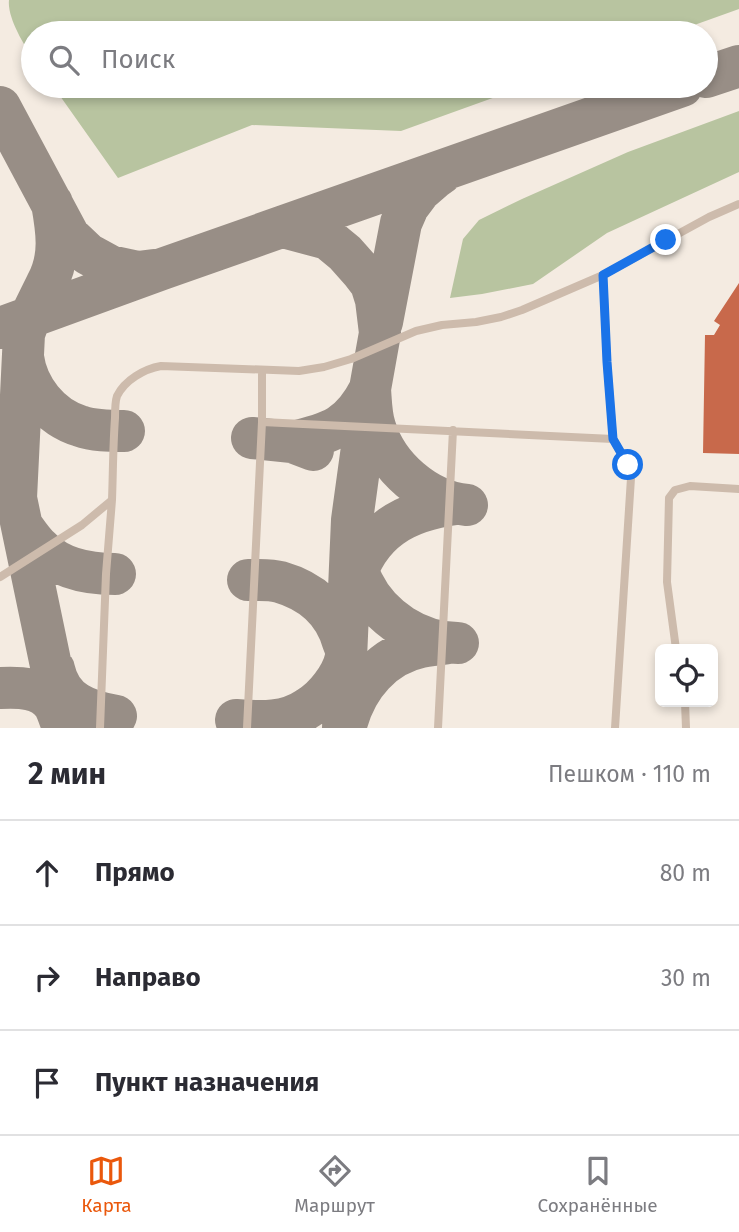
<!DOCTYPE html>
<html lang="ru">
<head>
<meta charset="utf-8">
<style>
  body { margin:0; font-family:"Fira Sans",sans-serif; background:#f7f7f7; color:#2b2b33 }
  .controls { position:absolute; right:21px; bottom:21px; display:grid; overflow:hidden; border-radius:10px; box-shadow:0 4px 10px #0003 }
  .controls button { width:63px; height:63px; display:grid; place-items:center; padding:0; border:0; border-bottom:2px solid #e1e1e2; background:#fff; color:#2b2b33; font:35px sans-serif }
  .stop { position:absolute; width:21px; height:21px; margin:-16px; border:5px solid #1a73e8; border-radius:50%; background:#fff }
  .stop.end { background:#1a73e8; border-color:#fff; box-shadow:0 2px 7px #0008 }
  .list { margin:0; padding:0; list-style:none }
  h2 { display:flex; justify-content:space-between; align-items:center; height:91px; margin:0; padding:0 28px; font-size:30px }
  h2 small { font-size:23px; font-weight:400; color:#7c7c81 }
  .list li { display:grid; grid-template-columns:46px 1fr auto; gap:21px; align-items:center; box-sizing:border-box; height:105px; padding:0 28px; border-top:2px solid #e1e1e2 }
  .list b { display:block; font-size:26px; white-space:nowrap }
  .list em { font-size:23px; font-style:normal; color:#7c7c81 }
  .icon { flex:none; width:38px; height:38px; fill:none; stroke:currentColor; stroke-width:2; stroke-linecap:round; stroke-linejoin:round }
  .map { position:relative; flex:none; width:739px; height:728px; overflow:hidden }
  .search { position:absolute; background:#fff; box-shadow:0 4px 10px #0003; left:21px; right:21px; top:21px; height:77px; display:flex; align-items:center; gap:18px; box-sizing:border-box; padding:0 24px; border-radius:38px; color:#7c7c81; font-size:26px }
  .sheet { height:406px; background:#fff }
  nav { display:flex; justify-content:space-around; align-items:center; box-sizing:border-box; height:98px; border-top:2px solid #e1e1e2; background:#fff; font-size:19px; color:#7c7c81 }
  nav a { display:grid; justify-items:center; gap:4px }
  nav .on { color:#ea580c }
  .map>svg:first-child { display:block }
  .green { fill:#b8c4a0 }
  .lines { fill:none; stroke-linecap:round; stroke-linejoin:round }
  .taxiway { stroke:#988e86; stroke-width:42 }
  .building { fill:#c8694b }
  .service { stroke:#cdbbac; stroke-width:8 }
  .route { stroke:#1a73e8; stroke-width:9 }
</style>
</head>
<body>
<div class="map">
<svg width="739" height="728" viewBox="0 0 739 728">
  <rect width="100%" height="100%" fill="#f4ebe1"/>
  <!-- green -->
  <path class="green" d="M9 0H739V9L672 33H33V58C24 45 7 17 9 0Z
    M53 86H526L401 131 252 125 118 178Z
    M739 111V172L607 233 533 284 482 294 450 298 463 239 479 220 522 199 628 152Z"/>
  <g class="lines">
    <!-- taxiway -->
    <path class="taxiway" d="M706 77 739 66
      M0 107 69 236 88 254 110 266 138 272 154 270
      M52 203C57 231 61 257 47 283 39 300 30 315 24 334L16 498 64 728
      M283 227 328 239 345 253 361 271 371 284 376 300 380 333 370 389 352 520 343 728
      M382 322 401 223 408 207 420 191 435 178 442 173
      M0 328 162 269 682 86
      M23 357C27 388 50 417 80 426 94 431 109 431 124 431
      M252 438 292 442 313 450
      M292 442C332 433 351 426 370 389 371 401 371 415 375 427 387 467 426 501 467 505
      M23 527C28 534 34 543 41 549 60 569 89 574 115 574
      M355 557C357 565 359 575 363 583 380 618 419 643 458 643
      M353 583C369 531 404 511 456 504
      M54 669C61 702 87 711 116 716
      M0 688C19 687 42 687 54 705 58 712 60 721 63 727
      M236 720C262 722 286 723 308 708 325 698 342 676 346 657 347 652 345 647 343 642 334 610 311 591 280 582 270 579 259 580 248 580
      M347 722C357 686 383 655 421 647 430 645 440 644 449 643"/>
  </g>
  <!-- building -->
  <path class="building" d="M739 283V454L703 453 705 335H714L720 325 714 321Z"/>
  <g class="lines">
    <!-- service -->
    <path class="service" d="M603 275 607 362 613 439 628 465 631 478 615 728
      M262 422 613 439
      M0 577 82 525 112 500C113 473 113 445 115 418 115 411 115 402 117 396 125 380 144 369 161 366L299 371 324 367 351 359 416 331 442 325 476 322 501 317 522 310 603 275 709 217 739 204
      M676 649 667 582 669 498 675 490 690 486 739 489
      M685 702 686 728
      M100 728 106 574 112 500
      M247 728 262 422V370
      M438 728 453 430"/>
  </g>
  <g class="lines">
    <!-- route -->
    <path class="route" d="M628 465 613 439 607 362 603 275 666 240"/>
  </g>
</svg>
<div class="controls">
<button><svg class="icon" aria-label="locate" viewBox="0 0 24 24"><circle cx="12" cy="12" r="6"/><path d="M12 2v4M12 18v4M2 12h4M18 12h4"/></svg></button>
</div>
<div class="stop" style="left:628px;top:465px"></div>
<div class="stop end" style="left:666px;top:240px"></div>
<div class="search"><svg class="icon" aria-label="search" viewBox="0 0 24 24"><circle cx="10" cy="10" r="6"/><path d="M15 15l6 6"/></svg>Поиск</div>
</div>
<section class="sheet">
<h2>2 мин<small>Пешком · 110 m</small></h2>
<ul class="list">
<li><svg class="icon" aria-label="ahead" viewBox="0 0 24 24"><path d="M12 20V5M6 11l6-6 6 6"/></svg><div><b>Прямо</b></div><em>80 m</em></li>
<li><svg class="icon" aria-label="right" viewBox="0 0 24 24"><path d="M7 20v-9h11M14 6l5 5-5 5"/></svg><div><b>Направо</b></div><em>30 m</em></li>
<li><svg class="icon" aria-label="arrive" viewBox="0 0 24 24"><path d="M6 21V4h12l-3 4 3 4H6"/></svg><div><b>Пункт назначения</b></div></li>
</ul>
</section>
<nav>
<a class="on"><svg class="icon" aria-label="map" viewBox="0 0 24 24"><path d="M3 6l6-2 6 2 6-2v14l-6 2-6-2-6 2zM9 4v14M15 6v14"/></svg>Карта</a>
<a><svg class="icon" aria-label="directions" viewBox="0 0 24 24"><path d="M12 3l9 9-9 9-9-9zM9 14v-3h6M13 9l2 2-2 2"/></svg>Маршрут</a>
<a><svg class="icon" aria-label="saved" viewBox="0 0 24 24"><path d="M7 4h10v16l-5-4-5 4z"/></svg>Сохранённые</a>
</nav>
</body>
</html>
